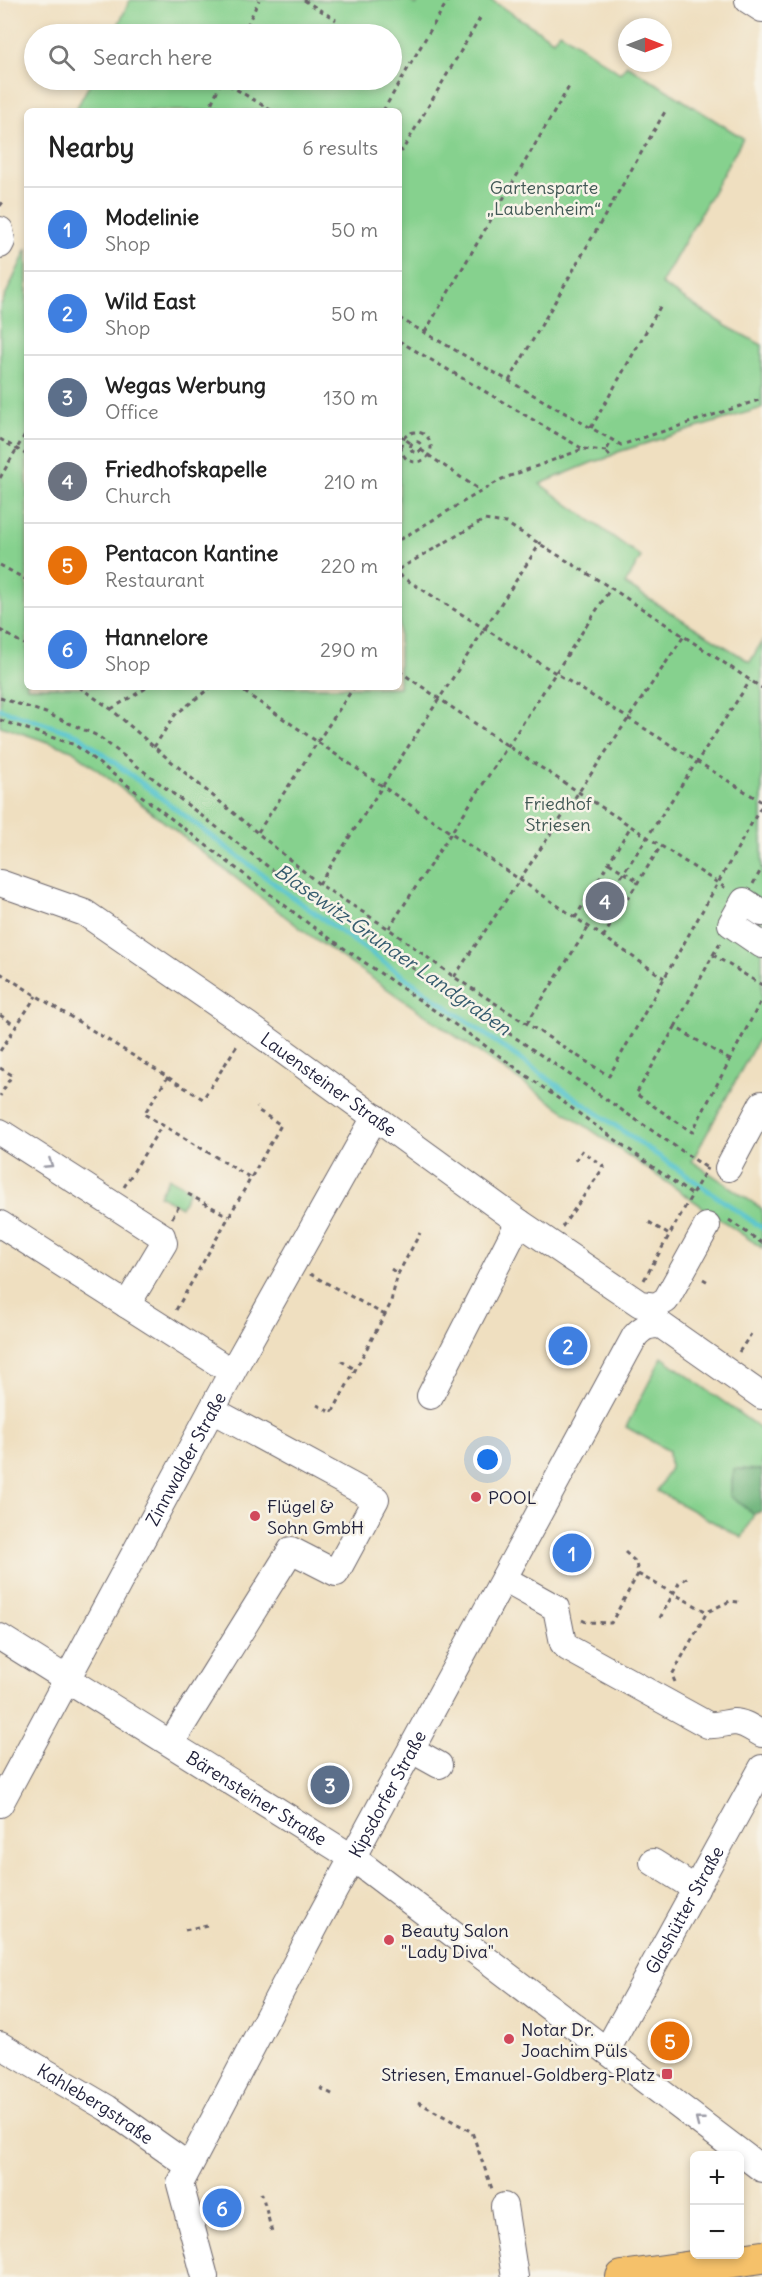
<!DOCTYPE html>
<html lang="en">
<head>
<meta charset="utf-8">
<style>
  body { margin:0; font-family:Delius,sans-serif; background:#f6f6f6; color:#222 }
  .controls { position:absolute; right:18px; bottom:18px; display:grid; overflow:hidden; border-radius:9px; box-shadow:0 3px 9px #0003 }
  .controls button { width:54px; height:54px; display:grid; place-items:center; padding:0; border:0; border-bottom:2px solid #e0e0e0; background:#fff; color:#222; font:30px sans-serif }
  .compass { position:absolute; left:618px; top:18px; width:54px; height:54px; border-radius:50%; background:#fff; box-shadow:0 3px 9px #0003; rotate:90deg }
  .you { position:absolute; left:488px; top:1460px; width:21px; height:21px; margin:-15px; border:4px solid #fff; border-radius:50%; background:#1a73e8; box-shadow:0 0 0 9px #1a73e833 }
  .badge { display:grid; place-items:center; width:39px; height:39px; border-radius:50%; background:#d1495b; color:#fff; font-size:20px; font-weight:700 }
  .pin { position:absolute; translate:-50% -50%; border:3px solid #fff; box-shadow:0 2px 6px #0006 }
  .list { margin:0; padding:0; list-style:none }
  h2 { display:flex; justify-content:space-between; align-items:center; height:78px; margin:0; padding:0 24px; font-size:26px }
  h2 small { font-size:20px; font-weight:400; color:#767676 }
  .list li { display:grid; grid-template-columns:39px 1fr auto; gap:18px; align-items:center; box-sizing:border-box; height:84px; padding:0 24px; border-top:2px solid #e0e0e0 }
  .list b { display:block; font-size:22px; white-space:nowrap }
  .list p { margin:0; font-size:20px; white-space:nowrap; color:#767676 }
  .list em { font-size:20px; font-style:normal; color:#767676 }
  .icon { flex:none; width:33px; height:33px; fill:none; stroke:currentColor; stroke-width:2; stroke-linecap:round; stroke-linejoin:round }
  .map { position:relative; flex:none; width:762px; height:2277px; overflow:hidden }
  .search { position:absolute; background:#fff; box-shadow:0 3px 9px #0003; left:24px; top:24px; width:378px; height:66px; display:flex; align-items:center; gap:15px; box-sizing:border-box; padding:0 21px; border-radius:33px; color:#767676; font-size:22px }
  .panel { position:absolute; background:#fff; box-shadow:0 3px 9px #0003; left:24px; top:108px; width:378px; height:582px; border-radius:9px }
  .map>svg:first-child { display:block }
  .green { fill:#86d18e; stroke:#547a64; stroke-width:1.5 }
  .forest { fill:#6cb379; stroke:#476a5a; stroke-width:1.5 }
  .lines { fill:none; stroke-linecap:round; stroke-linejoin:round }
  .stream { stroke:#57c4ce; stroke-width:5 }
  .minor-casing { stroke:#6a646a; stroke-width:28 }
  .major-casing { stroke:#6a646a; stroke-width:34 }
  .path { stroke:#6a646a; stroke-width:3; stroke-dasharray:4.5 4.5; stroke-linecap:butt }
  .minor { stroke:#fff; stroke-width:26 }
  .major { stroke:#f5c16b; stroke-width:32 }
  .oneway { stroke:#9c9ca7 }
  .poi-dot { fill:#d1495b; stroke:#f7f3e8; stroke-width:2 }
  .labels { text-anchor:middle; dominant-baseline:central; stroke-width:5; stroke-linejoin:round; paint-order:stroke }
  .park-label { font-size:18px; fill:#405754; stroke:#f7f3e8 }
  .street-label { font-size:18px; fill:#22223b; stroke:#f7f3e8 }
  .poi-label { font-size:18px; fill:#22223b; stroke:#f7f3e8; text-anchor:start }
  .water-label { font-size:20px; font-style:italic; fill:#355b6e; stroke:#f7f3e8 }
</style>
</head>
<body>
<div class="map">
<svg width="762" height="2277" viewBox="0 0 762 2277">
  <rect width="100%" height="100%" fill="#f7f3e8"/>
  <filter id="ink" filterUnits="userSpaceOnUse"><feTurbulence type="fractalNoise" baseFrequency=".0167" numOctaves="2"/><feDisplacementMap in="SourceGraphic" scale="12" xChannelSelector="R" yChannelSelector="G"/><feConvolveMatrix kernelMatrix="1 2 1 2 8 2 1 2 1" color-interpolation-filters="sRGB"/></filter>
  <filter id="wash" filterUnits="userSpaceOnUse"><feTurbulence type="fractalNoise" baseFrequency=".008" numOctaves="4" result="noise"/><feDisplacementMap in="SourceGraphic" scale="24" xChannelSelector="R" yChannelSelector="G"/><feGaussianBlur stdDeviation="1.35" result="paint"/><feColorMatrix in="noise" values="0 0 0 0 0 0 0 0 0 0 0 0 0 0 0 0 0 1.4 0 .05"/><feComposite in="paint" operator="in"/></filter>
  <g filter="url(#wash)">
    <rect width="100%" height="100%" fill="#efdfc0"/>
    <!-- green -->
    <path class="green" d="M130 0H409L416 5 420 0H491L553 40 560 32 620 73 627 65 743 138 661 284 726 326 762 345V408L618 452 605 459 593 462 540 484 641 557 625 584 750 662 762 641V1032L692 1161 762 1209V1248L305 932 72 750 0 726V307L27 249V687H399V111H75L92 80H392V34H114Z
      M169 1178 190 1189 181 1207 159 1195Z
      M662 1357 762 1430V1470L734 1469 730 1496 754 1514 742 1538 657 1491 670 1468 669 1451 626 1427Z"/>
    <!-- forest -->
    <path class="forest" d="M734 1469 762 1470V1511L754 1514 730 1496Z"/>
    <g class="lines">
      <!-- stream -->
      <path class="stream" d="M0 709 78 735 288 894 541 1074 762 1228"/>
    </g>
  </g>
  <g filter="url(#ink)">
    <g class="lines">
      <defs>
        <g id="minor">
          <path d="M748 0 762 9"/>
          <path d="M0 230 2 241 0 245"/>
          <path id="s1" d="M0 883 85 913 249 1026 519 1222 640 1304 656 1306 666 1300 707 1226"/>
          <path d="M762 913 744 901 731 924 762 945"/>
          <path d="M0 1132 162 1236 164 1243 127 1305"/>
          <path d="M728 1168 762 1104"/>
          <path d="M0 1224 232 1372"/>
          <path d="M430 1396 519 1222"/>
          <path d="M504 1579 556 1608 563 1643 568 1648 708 1725C717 1726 724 1723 734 1722 744 1722 754 1730 762 1734"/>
          <path id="s2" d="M0 1637 353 1858 762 2169"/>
          <path d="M171 1743 291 1550 336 1573 376 1499 212 1410"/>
          <path d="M412 1750 439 1765"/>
          <path id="s3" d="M0 1804 232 1372 375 1117"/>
          <path d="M653 1862 696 1889"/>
          <path id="s4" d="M0 2045 107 2108 189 2166"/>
          <path id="s5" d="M607 2050 762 1768"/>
          <path d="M504 2206 515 2277"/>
          <path id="s6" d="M205 2277 180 2184 318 1921 635 1336C643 1327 648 1325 661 1325L762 1396"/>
        </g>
        <path id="major" d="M622 2277 762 2257"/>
      </defs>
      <!-- minor casing -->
      <use href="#minor" class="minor-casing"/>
      <!-- major casing -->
      <use href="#major" class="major-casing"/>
      <!-- path -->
      <path class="path" d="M304 0 336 20
        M243 34 259 0
        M221 80 272 111
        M208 111 222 80
        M383 111 448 0
        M399 149 402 151 482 15
        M0 206 5 199
        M399 318 621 445 762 399
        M425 332 570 85
        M399 341 583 449 502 479 399 540
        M509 381 666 110
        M591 428 661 305
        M401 447a15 15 0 1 1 30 0a15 15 0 1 1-30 0Z
        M399 435 412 444
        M0 439 27 455
        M410.5 447a5.5 5.5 0 1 1 11 0a5.5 5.5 0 1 1-11 0Z
        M584 449 606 451
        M421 450 481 491
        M610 456 606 451 612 440
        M0 478 27 431
        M0 565 27 580
        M399 569 484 520 506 523 611 588 762 688
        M399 575 762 802
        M0 630 27 646
        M399 671 508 746 727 889
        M79 687 111 709 154 747 319 884 389 929 454 977 609 1076 762 805
        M237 687 664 978
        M0 698 46 713 98 736 301 892 707 1168
        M111 709 148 687
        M0 720 75 745 309 924 480 1042 692 1195
        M154 747 175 715 211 687
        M258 832 354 687
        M609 863 638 881
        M621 877 750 681
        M319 884 541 542
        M753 884 762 868
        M575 918 631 826
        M389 928 611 588
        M603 937 661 846
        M713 955 721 941
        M0 973 203 1099 238 1044
        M454 977 684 636
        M0 1015 16 1026
        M527 1023 588 928
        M675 1027 713 955 762 985
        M0 1051 36 996
        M730 1060 675 1027 636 1094 692 1132 762 999
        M0 1068 12 1075 0 1096
        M168 1077 144 1114 251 1178
        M124 1187 162 1125
        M188 1194 228 1216
        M172 1218 179 1206
        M729 1220 762 1243
        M649 1222 669 1235
        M562 1227 604 1167 582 1151 575 1161
        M391 1269 398 1274
        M310 1274 385 1315
        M703 1279 710 1283
        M644 1280 707 1168
        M176 1310 281 1125 259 1111 257 1107
        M739 1352 751 1334
        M341 1361 355 1369
        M317 1405 332 1413 390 1305 398 1274 420 1233
        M638 1574 707 1612 730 1601 739 1602
        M660 1618 679 1583 688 1577
        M582 1620 586 1622 611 1623 638 1574 636 1562 625 1552
        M675 1682 672 1675 707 1612
        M185 1930 207 1925
        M320 2088 336 2096
        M418 2102 472 2132 492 2189
        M260 2195 262 2194 272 2232"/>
      <!-- minor -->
      <use href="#minor" class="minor"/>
      <!-- major -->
      <use href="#major" class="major"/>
    </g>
    <!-- one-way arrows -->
    <defs><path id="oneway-chevron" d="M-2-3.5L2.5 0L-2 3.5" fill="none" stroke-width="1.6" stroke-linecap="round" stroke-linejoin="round" transform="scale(1.5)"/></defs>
    <g class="oneway">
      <use href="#oneway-chevron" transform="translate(49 1164) rotate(33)"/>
      <use href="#oneway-chevron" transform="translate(699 2121) rotate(-142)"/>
    </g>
  </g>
  <!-- markers -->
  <g class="poi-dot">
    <circle cx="476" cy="1497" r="6"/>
    <circle cx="255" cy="1516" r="6"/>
    <circle cx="389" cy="1940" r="6"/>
    <circle cx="509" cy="2039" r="6"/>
    <rect x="661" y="2068" width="12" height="12" rx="3"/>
  </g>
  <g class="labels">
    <!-- park labels -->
    <g class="park-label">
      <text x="544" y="187">Gartensparte<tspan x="544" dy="21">„Laubenheim“</tspan></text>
      <text x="558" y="803">Friedhof<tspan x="558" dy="21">Striesen</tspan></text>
    </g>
    <!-- street labels -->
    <g class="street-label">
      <text stroke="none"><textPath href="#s1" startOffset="388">Lauensteiner Straße</textPath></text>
      <text stroke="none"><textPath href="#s3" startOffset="392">Zinnwalder Straße</textPath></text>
      <text stroke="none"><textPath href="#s6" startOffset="538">Kipsdorfer Straße</textPath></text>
      <text stroke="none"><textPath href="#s2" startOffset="303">Bärensteiner Straße</textPath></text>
      <text stroke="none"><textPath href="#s5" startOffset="160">Glashütter Straße</textPath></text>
      <text stroke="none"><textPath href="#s4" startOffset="112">Kahlebergstraße</textPath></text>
    </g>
    <!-- poi labels -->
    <g class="poi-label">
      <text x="488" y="1497">POOL</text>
      <text x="267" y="1506">Flügel &amp;<tspan x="267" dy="21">Sohn GmbH</tspan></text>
      <text x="401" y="1930">Beauty Salon<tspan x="401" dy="21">"Lady Diva"</tspan></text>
      <text x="521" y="2029">Notar Dr.<tspan x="521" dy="21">Joachim Püls</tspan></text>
      <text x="655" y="2074" text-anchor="end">Striesen, Emanuel-Goldberg-Platz</text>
    </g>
    <!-- water labels -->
    <g class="water-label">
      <text transform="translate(393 949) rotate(35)">Blasewitz‐Grunaer Landgraben</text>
    </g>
  </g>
</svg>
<div class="controls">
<button>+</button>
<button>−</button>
</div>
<svg class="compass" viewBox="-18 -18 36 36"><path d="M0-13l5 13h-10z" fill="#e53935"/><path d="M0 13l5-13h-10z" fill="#767676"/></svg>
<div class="you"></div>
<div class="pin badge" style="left:572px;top:1553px;background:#3f7fe0">1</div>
<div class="pin badge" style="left:568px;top:1346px;background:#3f7fe0">2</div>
<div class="pin badge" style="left:330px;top:1785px;background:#5c6f8a">3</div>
<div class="pin badge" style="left:605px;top:901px;background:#6b7280">4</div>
<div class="pin badge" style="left:670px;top:2041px;background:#e8710a">5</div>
<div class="pin badge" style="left:222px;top:2208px;background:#3f7fe0">6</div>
<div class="search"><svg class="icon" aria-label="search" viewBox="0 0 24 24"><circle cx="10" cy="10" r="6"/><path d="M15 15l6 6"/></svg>Search here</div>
<section class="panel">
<h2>Nearby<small>6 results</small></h2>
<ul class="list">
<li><span class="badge" style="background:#3f7fe0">1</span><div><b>Modelinie</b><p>Shop</p></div><em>50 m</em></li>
<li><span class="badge" style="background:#3f7fe0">2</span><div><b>Wild East</b><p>Shop</p></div><em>50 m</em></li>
<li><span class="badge" style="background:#5c6f8a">3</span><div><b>Wegas Werbung</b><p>Office</p></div><em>130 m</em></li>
<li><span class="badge" style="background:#6b7280">4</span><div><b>Friedhofskapelle</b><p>Church</p></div><em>210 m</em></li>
<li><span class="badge" style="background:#e8710a">5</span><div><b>Pentacon Kantine</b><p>Restaurant</p></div><em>220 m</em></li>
<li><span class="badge" style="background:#3f7fe0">6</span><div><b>Hannelore</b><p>Shop</p></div><em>290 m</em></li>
</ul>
</section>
</div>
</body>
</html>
